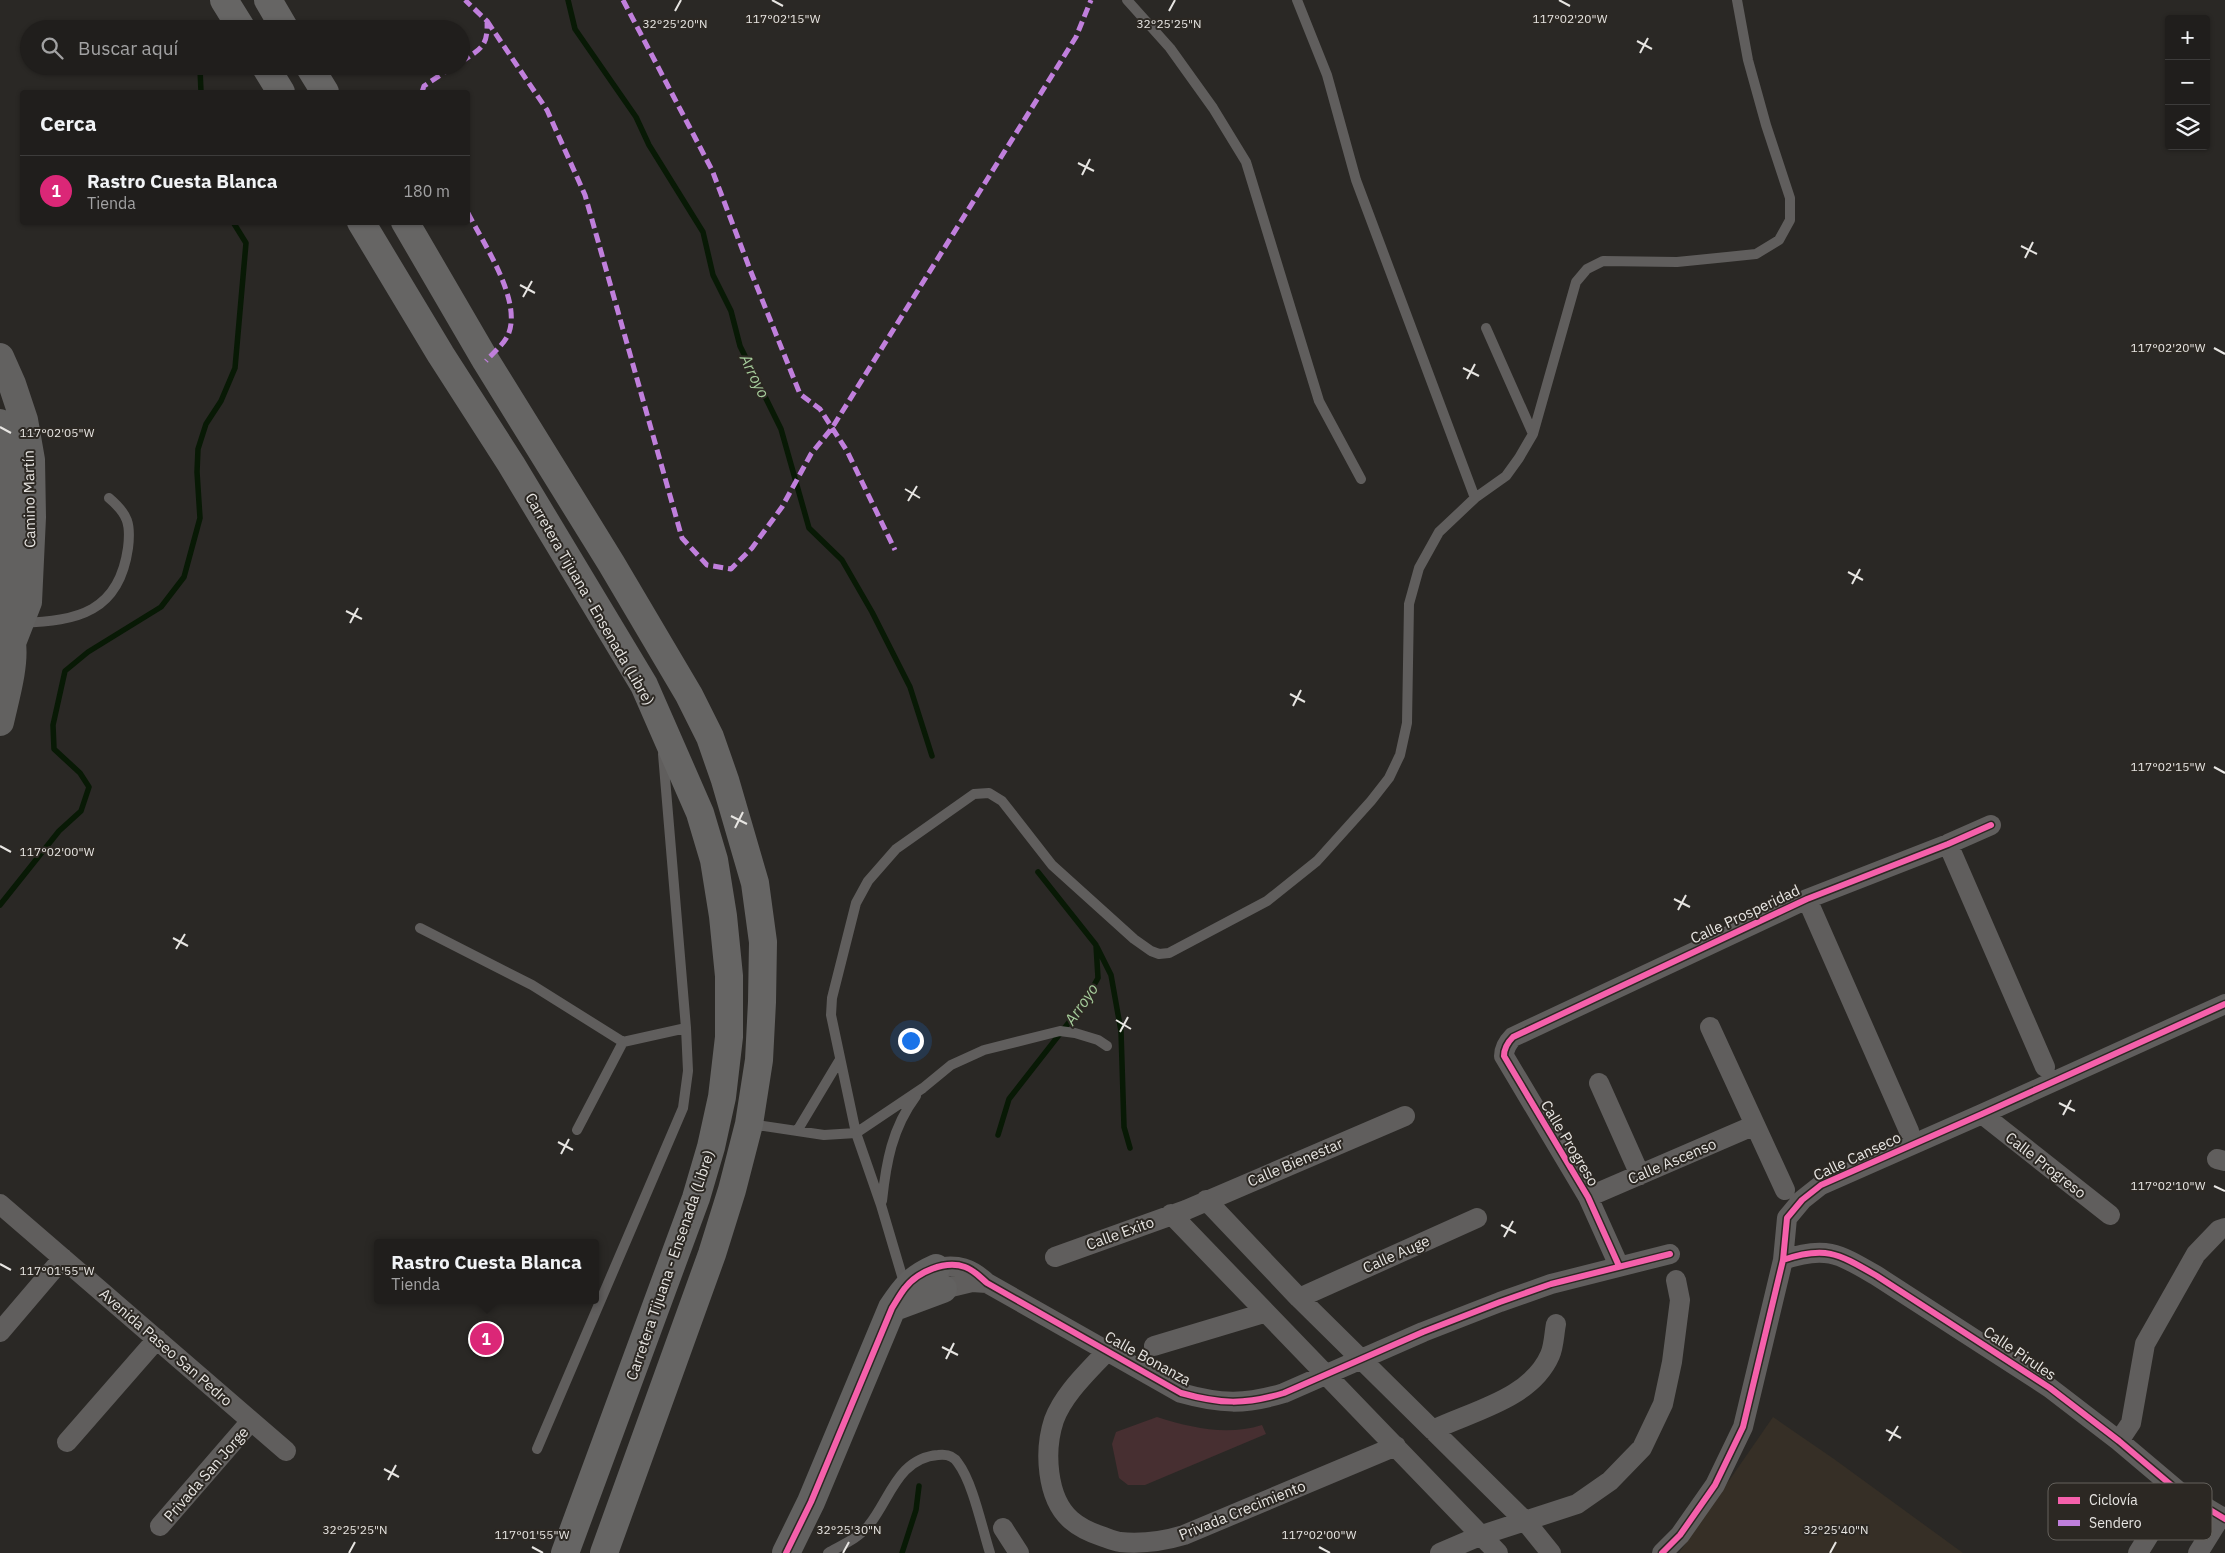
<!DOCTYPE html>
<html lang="es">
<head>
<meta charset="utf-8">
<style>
  body { margin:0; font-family:"IBM Plex Sans",sans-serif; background:#282725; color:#f1f3f6 }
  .controls { position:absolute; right:15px; top:15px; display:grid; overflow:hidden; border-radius:5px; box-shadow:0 1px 4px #0004 }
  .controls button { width:45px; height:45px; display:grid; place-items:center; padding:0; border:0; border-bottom:1px solid #3d3c3b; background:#201e1c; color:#f1f3f6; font:25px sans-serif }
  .you { position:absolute; left:910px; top:1040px; width:18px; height:18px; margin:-12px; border:4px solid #fff; border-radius:50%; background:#1a73e8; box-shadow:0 0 0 8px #1a73e833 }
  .badge { display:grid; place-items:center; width:32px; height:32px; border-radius:50%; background:#db2777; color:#fff; font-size:16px; font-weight:700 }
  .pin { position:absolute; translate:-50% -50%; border:2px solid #fff; box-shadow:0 1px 5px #0006 }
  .popup { position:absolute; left:374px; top:1239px; width:225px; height:65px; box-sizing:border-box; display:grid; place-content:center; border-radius:5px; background:#201e1c; filter:drop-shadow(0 1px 4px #0005); font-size:16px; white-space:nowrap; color:#a2a2a3 }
  .popup b { font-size:19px; color:#f1f3f6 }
  .popup::after { content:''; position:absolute; left:50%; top:100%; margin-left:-10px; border:10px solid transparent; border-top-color:#201e1c }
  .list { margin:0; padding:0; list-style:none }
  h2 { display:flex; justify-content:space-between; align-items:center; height:65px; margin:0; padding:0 20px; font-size:21px }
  h2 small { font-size:16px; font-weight:400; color:#a2a2a3 }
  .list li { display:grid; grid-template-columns:32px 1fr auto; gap:15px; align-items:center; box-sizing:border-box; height:70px; padding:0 20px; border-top:1px solid #3d3c3b }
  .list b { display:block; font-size:19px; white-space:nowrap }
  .list p { margin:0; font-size:16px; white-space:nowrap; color:#a2a2a3 }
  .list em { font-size:16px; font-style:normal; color:#a2a2a3 }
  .icon { flex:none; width:28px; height:28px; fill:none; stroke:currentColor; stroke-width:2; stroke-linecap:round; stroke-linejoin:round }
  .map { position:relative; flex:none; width:2225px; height:1553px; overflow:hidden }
  .search { position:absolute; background:#201e1c; box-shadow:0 1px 4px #0004; left:20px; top:20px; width:450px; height:55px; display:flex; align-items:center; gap:12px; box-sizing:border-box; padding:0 18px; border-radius:28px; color:#a2a2a3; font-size:19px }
  .panel { position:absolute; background:#201e1c; box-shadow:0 1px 4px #0004; left:20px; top:90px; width:450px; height:135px; border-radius:5px }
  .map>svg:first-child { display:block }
  .built { fill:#362f26 }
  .green { fill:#472f31 }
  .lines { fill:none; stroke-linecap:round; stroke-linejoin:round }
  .stream { stroke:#081905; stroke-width:5.5 }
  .lane { stroke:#605e5d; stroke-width:10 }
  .street { stroke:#605e5d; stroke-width:20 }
  .secondary { stroke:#626160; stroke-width:28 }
  .highway { stroke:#666564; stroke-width:28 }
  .quiet { stroke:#c07fdc; stroke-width:5; stroke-dasharray:10 5; stroke-linecap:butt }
  .cycleway-casing { stroke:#2c2823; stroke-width:9 }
  .cycleway { stroke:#f560ab; stroke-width:6 }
  .ticks { fill:none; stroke:#e7e5e2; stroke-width:2 }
  .labels { text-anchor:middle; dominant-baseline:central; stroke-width:4; stroke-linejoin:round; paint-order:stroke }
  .street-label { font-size:15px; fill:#e7e5e2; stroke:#2c2823 }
  .water-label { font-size:16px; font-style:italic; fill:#a5cc9b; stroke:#2c2823 }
  .key { fill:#2c2823; stroke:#64615c; stroke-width:1 }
  .key-label { font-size:14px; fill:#e7e5e2 }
  .ticks-label { font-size:12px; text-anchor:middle; fill:#e7e5e2; stroke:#2c2823; stroke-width:4; stroke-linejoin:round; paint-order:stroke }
</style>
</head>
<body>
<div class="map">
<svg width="2225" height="1553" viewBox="0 0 2225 1553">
  <rect width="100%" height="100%" fill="#2a2825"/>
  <!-- built -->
  <path class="built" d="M1773 1417 1834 1459 1963 1553H1679Z"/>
  <!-- green -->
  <path class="green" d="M1157 1417C1192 1428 1227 1436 1262 1425L1266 1434 1145 1485H1128L1119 1478 1112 1444 1116 1432Z"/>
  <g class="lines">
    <!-- stream -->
    <path class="stream" d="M568 0 575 29 636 117 649 145 703 232 713 275 731 311 740 346 781 429 809 528 842 560 872 612 910 687 932 756
      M200 69 201 92
      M0 905 59 831 81 811 89 787 80 773 54 749 53 725 65 671 88 652 161 607 184 577 200 518 197 472 198 449 206 424 221 401 235 368 246 243 233 222
      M1097 947 1111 975 1121 1031 1124 1127 1130 1148
      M998 1135 1009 1099 1084 1003 1098 978 1096 945 1038 872
      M902 1553 916 1510 919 1486"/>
    <!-- lane -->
    <path class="lane" d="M1127 0 1170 48 1213 108 1246 162 1319 401 1361 479
      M1297 0 1327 75 1356 180 1475 498
      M1486 328 1533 434
      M21 623C78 621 119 612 128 548 131 524 128 514 109 498
      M420 928 532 985 623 1042
      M750 1124 824 1135 856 1133 923 1088 951 1065 984 1050 1060 1031 1075 1033 1098 1040 1107 1046
      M577 1130 623 1042 686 1028
      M797 1131 839 1061
      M882 1201C886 1163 892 1128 916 1096
      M905 1286 881 1205 856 1133 831 1015 832 998 856 903 868 881 896 849 974 794 989 793 1002 801 1052 865 1134 939 1151 951 1159 954 1169 953 1267 901 1317 861 1371 801 1389 778 1400 755 1407 723 1409 604 1419 568 1439 532 1475 498 1506 476 1519 458 1533 434 1576 282 1587 269 1603 261 1677 262 1727 257 1756 254 1779 240 1790 220V198L1766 125 1748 60 1737 0
      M537 1449 683 1108 688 1071 686 1028 663 754
      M828 1553C842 1545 859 1538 869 1525 890 1499 898 1458 938 1455 946 1454 954 1456 958 1463 973 1483 982 1528 990 1553"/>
    <!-- street -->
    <path class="street" d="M1948 844 2045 1067
      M1807 899 1909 1131
      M1710 1027 1785 1190
      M1599 1083 1640 1175
      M1982 1114 2110 1215
      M2217 1159 2225 1161
      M1588 1197 1755 1125
      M1206 1200 1299 1298 1526 1522 1551 1553
      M0 1204 286 1451
      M1171 1214 1498 1553
      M1055 1257 1186 1210 1405 1116
      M1783 1260C1826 1245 1839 1254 1877 1276L2050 1388 2119 1441 2177 1490 2225 1519
      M1619 1266 1588 1197 1504 1056C1504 1048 1507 1043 1513 1037L1807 899 1948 844 1991 825
      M936 1268C958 1264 971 1268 987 1283L1181 1393C1220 1404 1245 1405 1284 1393L1423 1332 1500 1302 1551 1284 1670 1254
      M943 1289 972 1282 987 1283
      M1299 1298 1477 1218
      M0 1332 63 1258
      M1154 1346 1264 1313
      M1108 1350C1089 1371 1064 1393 1054 1420 1044 1450 1046 1498 1071 1520 1079 1527 1092 1533 1101 1536 1107 1538 1114 1541 1120 1542 1141 1544 1164 1541 1184 1535L1396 1446
      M1433 1430C1472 1411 1531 1399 1550 1355 1554 1346 1554 1334 1556 1324
      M2119 1441 2131 1423 2145 1344 2196 1254 2219 1230 2225 1228
      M67 1442 157 1339
      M160 1526 251 1421
      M1003 1528 1019 1553
      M1440 1553 1482 1535 1577 1504 1610 1481 1642 1448 1663 1404 1672 1362 1680 1300 1676 1280
      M1662 1553 1680 1535 1715 1485 1743 1427 1783 1260 1787 1218 1802 1200 1821 1185 1982 1114 2225 1004
      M2138 1553 2177 1490
      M2198 1553 2221 1516"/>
    <!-- secondary -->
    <path class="secondary" d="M0 357 12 384 24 420 31 460 32 517 28 602 12 643
      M0 423C16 472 5 547 4 598 3 613 11 628 12 643 15 666 5 699 0 722
      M892 1308 943 1289
      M786 1553 811 1502 892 1308C905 1288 913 1278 936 1268"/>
    <!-- highway -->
    <path class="highway" d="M224 0 242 29
      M268 0 285 29
      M265 66 281 92
      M309 66 325 92
      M361 222 441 355 511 464 644 685 700 813 714 860 723 916 729 976V1037L722 1097 711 1147 696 1198 565 1553
      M405 222 486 361 611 563 689 695 710 737 725 780 755 883 763 942 762 1002 759 1060 749 1124 732 1190 712 1254 604 1553"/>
    <!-- quiet -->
    <path class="quiet" d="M623 0 712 170 751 272 800 394 820 409 847 451 895 550
      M487 21 547 110 585 195 682 538 707 565 731 569 752 548 782 507 811 454 832 428 1076 37 1091 0
      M461 62C482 48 488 46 487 21L465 0
      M422 92 424 86 454 66
      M468 213C483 243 523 301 508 335 504 344 493 353 486 361"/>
    <defs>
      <path id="cycleway" d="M1783 1260C1826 1245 1839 1254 1877 1276L2050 1388 2119 1441 2177 1490 2225 1519
        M1619 1266 1588 1197 1504 1056C1504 1048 1507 1043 1513 1037L1807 899 1948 844 1991 825
        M786 1553 811 1502 892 1308C896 1302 900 1294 905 1288 917 1272 945 1260 965 1267 974 1270 980 1277 987 1283L1181 1393C1220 1404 1245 1405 1284 1393L1423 1332 1500 1302 1551 1284 1670 1254
        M1662 1553 1680 1535 1715 1485 1743 1427 1783 1260 1787 1218 1802 1200 1821 1185 1982 1114 2225 1004"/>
    </defs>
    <!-- cycleway casing -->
    <use href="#cycleway" class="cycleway-casing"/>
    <!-- cycleway -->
    <use href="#cycleway" class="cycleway"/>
  </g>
  <!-- ticks -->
  <path class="ticks" d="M772 0 783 6M1559 0 1570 6M675 11 681 0M1169 11 1175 0M1637 41 1652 49M1640 53 1648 38M1078 163 1094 171M1082 175 1090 159M2021 246 2037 254M2025 258 2033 242M520 285 535 293M523 297 532 281M2214 348 2225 354M1463 368 1479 376M1467 379 1475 364M0 427 11 433M905 489 920 498M908 501 917 486M1848 572 1863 580M1852 584 1860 569M346 611 362 619M350 623 358 608M1290 694 1305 702M1293 706 1301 690M2214 767 2225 773M731 816 747 824M735 828 743 812M0 846 11 852M1674 899 1690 907M1678 910 1686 895M173 938 188 946M176 949 185 934M1116 1020 1131 1029M1120 1032 1128 1017M2059 1103 2075 1111M2063 1115 2071 1100M558 1142 573 1150M561 1154 569 1139M2214 1186 2225 1191M1501 1225 1516 1233M1504 1237 1513 1221M0 1264 11 1270M942 1347 958 1355M946 1359 954 1343M1886 1430 1901 1438M1889 1441 1898 1426M384 1469 399 1477M388 1480 396 1465M532 1547 543 1553M1319 1547 1330 1553M349 1553 355 1542M843 1553 849 1542M1830 1553 1836 1542"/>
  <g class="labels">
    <!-- street labels -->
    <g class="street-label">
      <text transform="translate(29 499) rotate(-91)">Camino Martín</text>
      <text transform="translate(590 599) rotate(60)">Carretera Tijuana - Ensenada (Libre)</text>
      <text transform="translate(1745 914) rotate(-25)">Calle Prosperidad</text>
      <text transform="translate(1570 1143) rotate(59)">Calle Progreso</text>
      <text transform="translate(1857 1156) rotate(-25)">Calle Canseco</text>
      <text transform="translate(1672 1161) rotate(-23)">Calle Ascenso</text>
      <text transform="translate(1295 1162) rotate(-23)">Calle Bienestar</text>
      <text transform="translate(2046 1165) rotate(38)">Calle Progreso</text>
      <text transform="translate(1120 1233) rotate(-20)">Calle Exito</text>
      <text transform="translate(1396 1254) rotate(-24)">Calle Auge</text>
      <text transform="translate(670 1265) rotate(-71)">Carretera Tijuana - Ensenada (Libre)</text>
      <text transform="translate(166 1347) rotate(41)">Avenida Paseo San Pedro</text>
      <text transform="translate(2020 1353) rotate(34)">Calle Pirules</text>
      <text transform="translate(1148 1358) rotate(29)">Calle Bonanza</text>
      <text transform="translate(206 1474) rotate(-49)">Privada San Jorge</text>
      <text transform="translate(1242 1510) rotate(-22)">Privada Crecimiento</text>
    </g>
    <!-- water labels -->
    <g class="water-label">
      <text transform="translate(755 376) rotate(64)">Arroyo</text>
      <text transform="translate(1081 1004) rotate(-56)">Arroyo</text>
    </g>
  </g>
  <!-- legend -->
  <rect x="2048" y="1483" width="164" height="57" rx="8" class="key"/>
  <rect x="2058" y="1497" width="22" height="7" fill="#f560ab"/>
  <rect x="2058" y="1520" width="22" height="6" fill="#c07fdc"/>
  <g class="key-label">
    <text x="2089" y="1505">Ciclovía</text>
    <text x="2089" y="1528">Sendero</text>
  </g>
  <g class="ticks-label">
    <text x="783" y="23">117°02'15"W</text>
    <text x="1570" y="23">117°02'20"W</text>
    <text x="675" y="28">32°25'20"N</text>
    <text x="1169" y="28">32°25'25"N</text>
    <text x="2168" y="352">117°02'20"W</text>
    <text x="57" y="437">117°02'05"W</text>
    <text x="2168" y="771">117°02'15"W</text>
    <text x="57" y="856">117°02'00"W</text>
    <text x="2168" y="1190">117°02'10"W</text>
    <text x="57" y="1275">117°01'55"W</text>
    <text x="355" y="1534">32°25'25"N</text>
    <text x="849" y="1534">32°25'30"N</text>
    <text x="1836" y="1534">32°25'40"N</text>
    <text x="532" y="1539">117°01'55"W</text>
    <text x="1319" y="1539">117°02'00"W</text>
  </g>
</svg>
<div class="controls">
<button>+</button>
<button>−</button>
<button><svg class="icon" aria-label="layers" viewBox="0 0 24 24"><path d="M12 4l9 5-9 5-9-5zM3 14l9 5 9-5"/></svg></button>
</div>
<div class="you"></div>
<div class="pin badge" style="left:486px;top:1339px">1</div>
<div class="popup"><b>Rastro Cuesta Blanca</b>Tienda</div>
<div class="search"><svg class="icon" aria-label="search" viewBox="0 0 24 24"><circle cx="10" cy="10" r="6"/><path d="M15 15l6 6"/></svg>Buscar aquí</div>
<section class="panel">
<h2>Cerca<small></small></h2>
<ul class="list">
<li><span class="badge">1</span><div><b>Rastro Cuesta Blanca</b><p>Tienda</p></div><em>180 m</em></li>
</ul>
</section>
</div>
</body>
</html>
